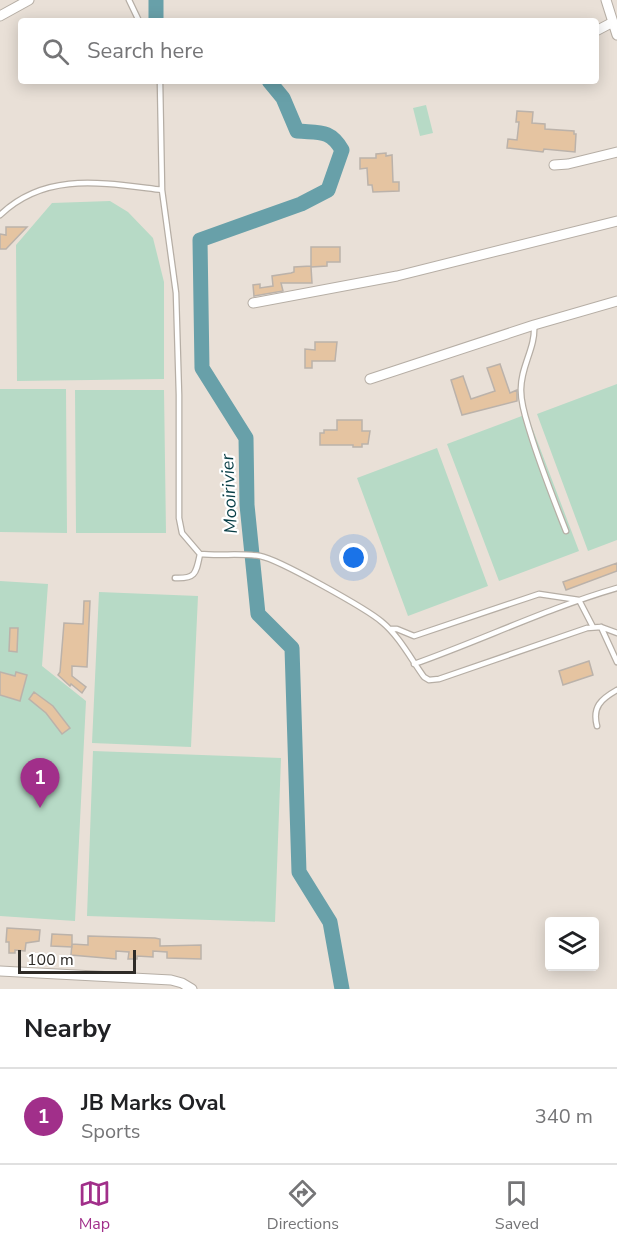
<!DOCTYPE html>
<html lang="en">
<head>
<meta charset="utf-8">
<style>
  body { margin:0; font-family:"Nunito Sans",sans-serif; background:#f2f2f2; color:#202124 }
  .controls { position:absolute; right:18px; bottom:18px; display:grid; overflow:hidden; border-radius:6px; box-shadow:0 3px 15px #0003 }
  .controls button { width:54px; height:54px; display:grid; place-items:center; padding:0; border:0; border-bottom:2px solid #e0e0e0; background:#fff; color:#202124; font:30px sans-serif }
  .scale { position:absolute; left:18px; bottom:15px; width:118px; box-sizing:border-box; padding-left:6px; border:3px solid #2e2b27; border-top:0; font-size:16px; line-height:21px; white-space:nowrap; color:#2e2b27; -webkit-text-stroke:4px #fff; paint-order:stroke }
  .you { position:absolute; left:354px; top:558px; width:21px; height:21px; margin:-15px; border:4px solid #fff; border-radius:50%; background:#1a73e8; box-shadow:0 0 0 9px #1a73e833 }
  .badge { display:grid; place-items:center; width:39px; height:39px; border-radius:50%; background:#a12f8a; color:#fff; font-size:20px; font-weight:700 }
  .pin { position:absolute; translate:-50% -50px; filter:drop-shadow(0 2px 3px #0008) }
  .pin::after { content:''; position:absolute; top:32px; width:21px; height:18px; background:inherit; clip-path:polygon(0 0,100% 0,50% 100%) }
  .list { margin:0; padding:0; list-style:none }
  h2 { display:flex; justify-content:space-between; align-items:center; height:78px; margin:0; padding:0 24px; font-size:26px }
  h2 small { font-size:20px; font-weight:400; color:#757577 }
  .list li { display:grid; grid-template-columns:39px 1fr auto; gap:18px; align-items:center; box-sizing:border-box; height:96px; padding:0 24px; border-top:2px solid #e0e0e0 }
  .list b { display:block; font-size:22px; white-space:nowrap }
  .list p { margin:0; font-size:20px; white-space:nowrap; color:#757577 }
  .list em { font-size:20px; font-style:normal; color:#757577 }
  .icon { flex:none; width:33px; height:33px; fill:none; stroke:currentColor; stroke-width:2; stroke-linecap:round; stroke-linejoin:round }
  .map { position:relative; flex:none; width:617px; height:989px; overflow:hidden }
  .search { position:absolute; background:#fff; box-shadow:0 3px 15px #0003; left:18px; right:18px; top:18px; height:66px; display:flex; align-items:center; gap:15px; box-sizing:border-box; padding:0 21px; border-radius:6px; color:#757577; font-size:22px }
  .sheet { height:174px; background:#fff }
  nav { display:flex; justify-content:space-around; align-items:center; box-sizing:border-box; height:84px; border-top:2px solid #e0e0e0; background:#fff; font-size:16px; color:#757577 }
  nav a { display:grid; justify-items:center; gap:3px }
  nav .on { color:#a12f8a }
  .map>svg:first-child { display:block }
  .green { fill:#b7dac6 }
  .lines { fill:none; stroke-linecap:round; stroke-linejoin:round }
  .river { stroke:#68a0a9; stroke-width:15 }
  .building { fill:#e5c4a1; stroke:#bbb2aa; stroke-width:1.5 }
  .service-casing { stroke:#b6aea5; stroke-width:7 }
  .minor-casing { stroke:#b6aea5; stroke-width:11 }
  .service { stroke:#fff; stroke-width:4.5 }
  .minor { stroke:#fff; stroke-width:9 }
  .labels { text-anchor:middle; dominant-baseline:central; stroke-width:4.5; stroke-linejoin:round; paint-order:stroke }
  .water-label { font-size:18px; font-style:italic; fill:#083e46; stroke:#fff }
</style>
</head>
<body>
<div class="map">
<svg width="617" height="989" viewBox="0 0 617 989">
  <rect width="100%" height="100%" fill="#e9e0d7"/>
  <!-- green -->
  <path class="green" d="M426 105 433 133 420 136 413 108Z
    M110 201 128 212 153 238 164 282V379L17 381 16 245 52 203Z
    M617 384V540L588 551 537 414Z
    M0 389H66L67 533 0 532Z
    M75 390H164L166 533H76Z
    M527 414 579 551 499 581 447 444Z
    M437 448 488 586 408 616 357 478Z
    M0 581 48 584 42 666 86 701 75 921 0 916Z
    M99 592 198 596 191 747 92 743Z
    M93 751 281 758 275 922 87 916Z"/>
  <g class="lines">
    <!-- river -->
    <path class="river" d="M156 0V21
      M269 81 283 98 297 131C319 133 330 129 342 150L328 190 301 204 200 240 202 368 246 438 247 505 258 614 292 648 299 872 330 922 342 989"/>
  </g>
  <!-- building -->
  <path class="building" d="M517 111 533 112 532 123 545 124V129L574 131V134H576L575 152 544 149 543 152 507 148 508 139 517 140 519 122H516Z
    M386 153V156L392 155 393 182H399V191L373 192 372 185H368L367 168 360 169V158H376V154Z
    M6 227H27L6 249H0V234L6 235Z
    M311 247H340V262H327V266L311 267 312 283H281L283 291 254 296 253 285 260 284V288L273 286 272 276 291 273 294 272V267L311 266Z
    M315 342H337L335 361H312V368H305V349L315 350Z
    M500 364 510 393 517 390V401L462 415 451 380 463 376 471 399 495 391 487 368Z
    M337 420H362V431H370L368 444H362V447H353V445H320V433H324V430H337Z
    M617 563V571L566 590 563 582Z
    M84 601H90L87 667 72 666V676L86 687 82 693 71 684 70 686 58 675 60 672 64 623 83 624Z
    M10 628H18L17 652 9 651Z
    M589 661 593 675 563 685 559 671Z
    M0 672 15 676 16 672 27 675 20 701 0 695Z
    M34 692 53 706 70 728 62 734 46 713 29 699Z
    M7 928 40 930 39 941 26 943 25 951 15 950V953H9V942H6Z
    M52 934 72 935V947L51 946Z
    M88 936 155 938 160 939V946L201 945V959L167 958V952L153 951V957L137 956V959H128L129 952 116 951V959L71 955 72 944 88 945Z"/>
  <g class="lines">
    <defs>
      <path id="service" d="M129 0 139 21
        M160 81 162 190 176 293 179 395V518L182 533 200 554
        M0 215C46 171 103 183 162 190
        M534 325C536 348 520 367 521 391 521 405 526 419 530 432 540 465 553 498 566 531
        M175 578C196 579 196 573 200 554 220 556 241 553 260 556 278 559 367 609 382 622 399 636 411 659 424 677L429 680 439 679 587 628 601 627 617 633
        M601 627 617 662
        M390 629H397L414 636 539 594 579 600 593 627
        M414 664C482 640 548 608 617 588
        M597 726C592 707 601 699 617 690"/>
      <path id="minor" d="M606 0 617 35
        M0 16 29 0
        M596 31 613 22
        M554 165 568 164 617 152
        M253 303 397 276 617 221
        M370 379 534 325 617 301
        M0 971 171 980 182 983 192 989"/>
    </defs>
    <!-- service casing -->
    <use href="#service" class="service-casing"/>
    <!-- minor casing -->
    <use href="#minor" class="minor-casing"/>
    <!-- service -->
    <use href="#service" class="service"/>
    <!-- minor -->
    <use href="#minor" class="minor"/>
  </g>
  <g class="labels">
    <!-- water labels -->
    <g class="water-label">
      <text transform="translate(229 494) rotate(-93)">Mooirivier</text>
    </g>
  </g>
</svg>
<div class="controls">
<button><svg class="icon" aria-label="layers" viewBox="0 0 24 24"><path d="M12 4l9 5-9 5-9-5zM3 14l9 5 9-5"/></svg></button>
</div>
<div class="scale">100 m</div>
<div class="you"></div>
<div class="pin badge" style="left:40px;top:808px">1</div>
<div class="search"><svg class="icon" aria-label="search" viewBox="0 0 24 24"><circle cx="10" cy="10" r="6"/><path d="M15 15l6 6"/></svg>Search here</div>
</div>
<section class="sheet">
<h2>Nearby<small></small></h2>
<ul class="list">
<li><span class="badge">1</span><div><b>JB Marks Oval</b><p>Sports</p></div><em>340 m</em></li>
</ul>
</section>
<nav>
<a class="on"><svg class="icon" aria-label="map" viewBox="0 0 24 24"><path d="M3 6l6-2 6 2 6-2v14l-6 2-6-2-6 2zM9 4v14M15 6v14"/></svg>Map</a>
<a><svg class="icon" aria-label="directions" viewBox="0 0 24 24"><path d="M12 3l9 9-9 9-9-9zM9 14v-3h6M13 9l2 2-2 2"/></svg>Directions</a>
<a><svg class="icon" aria-label="saved" viewBox="0 0 24 24"><path d="M7 4h10v16l-5-4-5 4z"/></svg>Saved</a>
</nav>
</body>
</html>
